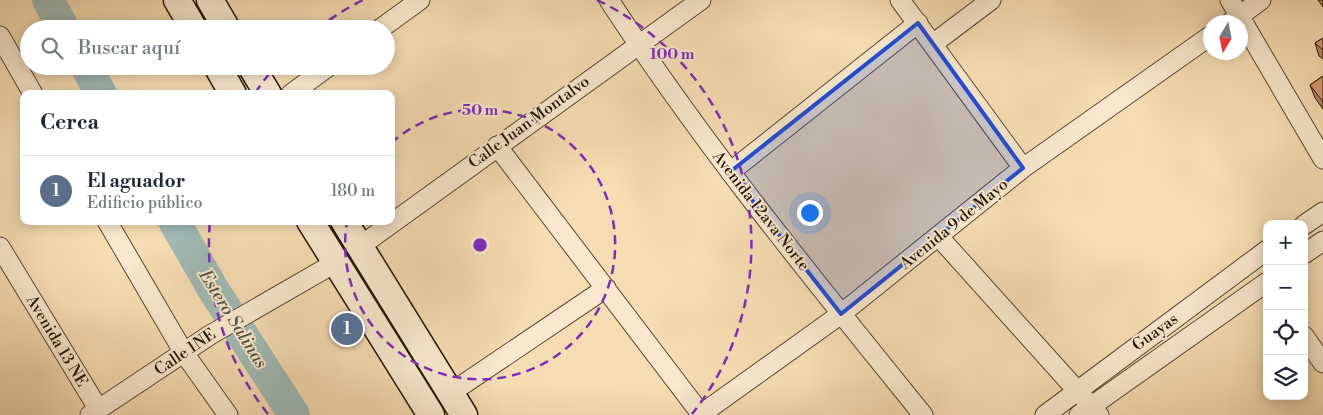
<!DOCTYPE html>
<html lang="es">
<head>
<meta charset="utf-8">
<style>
  body { margin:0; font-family:"Libre Bodoni",serif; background:#f6f6f7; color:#1f2937 }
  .controls { position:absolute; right:15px; bottom:15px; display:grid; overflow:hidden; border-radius:10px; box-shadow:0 2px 12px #0003 }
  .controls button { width:45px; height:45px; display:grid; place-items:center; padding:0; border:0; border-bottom:1px solid #e0e1e3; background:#fff; color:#1f2937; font:25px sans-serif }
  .compass { position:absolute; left:1203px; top:15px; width:45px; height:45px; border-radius:50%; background:#fff; box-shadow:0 2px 12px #0003; rotate:190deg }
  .you { position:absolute; left:809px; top:212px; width:18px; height:18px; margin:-12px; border:4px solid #fff; border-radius:50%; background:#1a73e8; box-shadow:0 0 0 8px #1a73e833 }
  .badge { display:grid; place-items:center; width:32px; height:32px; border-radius:50%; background:#111827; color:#fff; font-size:16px; font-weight:700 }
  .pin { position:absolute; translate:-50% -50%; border:2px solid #fff; box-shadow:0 1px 5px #0006 }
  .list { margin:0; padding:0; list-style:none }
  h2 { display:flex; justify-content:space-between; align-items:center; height:65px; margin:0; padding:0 20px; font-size:21px }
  h2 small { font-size:16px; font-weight:400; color:#747a83 }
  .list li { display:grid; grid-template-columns:32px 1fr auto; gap:15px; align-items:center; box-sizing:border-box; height:70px; padding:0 20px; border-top:1px solid #e0e1e3 }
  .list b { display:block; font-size:19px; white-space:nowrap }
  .list p { margin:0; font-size:16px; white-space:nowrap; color:#747a83 }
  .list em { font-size:16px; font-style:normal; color:#747a83 }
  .icon { flex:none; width:28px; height:28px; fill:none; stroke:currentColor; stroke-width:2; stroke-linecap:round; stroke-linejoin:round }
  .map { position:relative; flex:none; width:1323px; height:415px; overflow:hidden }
  .search { position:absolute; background:#fff; box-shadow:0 2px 12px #0003; left:20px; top:20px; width:375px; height:55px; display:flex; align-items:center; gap:12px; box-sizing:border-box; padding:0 18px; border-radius:28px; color:#747a83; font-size:19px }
  .panel { position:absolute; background:#fff; box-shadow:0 2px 12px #0003; left:20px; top:90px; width:375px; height:135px; border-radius:10px }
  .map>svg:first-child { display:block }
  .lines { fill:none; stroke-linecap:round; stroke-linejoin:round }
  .river { stroke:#9fbab5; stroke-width:32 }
  .minor-casing { stroke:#564730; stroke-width:21 }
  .secondary-casing { stroke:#211505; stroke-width:29 }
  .minor { stroke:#f9e8cd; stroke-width:19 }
  .secondary { stroke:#f9e8cd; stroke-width:26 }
  .wall { fill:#b8845f; stroke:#211505 }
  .building { fill:#d6996f; stroke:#211505 }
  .marked { fill:#1d4ed8; fill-opacity:0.2; stroke:#1d4ed8; stroke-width:4; stroke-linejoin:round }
  .ring { fill:none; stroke:#7b2cbf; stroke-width:2.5; stroke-dasharray:9 6 }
  .labels { text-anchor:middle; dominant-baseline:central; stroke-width:4; stroke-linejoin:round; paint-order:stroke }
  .street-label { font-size:16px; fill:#211505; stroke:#f9e8cd }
  .water-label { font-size:18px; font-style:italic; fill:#4d4f43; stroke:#f9e8cd }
  .centre { fill:#7b2cbf; stroke:#f9e8cd; stroke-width:2.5 }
  .ring-label { font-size:15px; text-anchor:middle; font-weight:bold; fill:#7b2cbf; stroke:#f9e8cd; stroke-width:4; stroke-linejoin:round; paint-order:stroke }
</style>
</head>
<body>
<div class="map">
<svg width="1323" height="415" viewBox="0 0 1323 415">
  <rect width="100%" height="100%" fill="#f6dcb2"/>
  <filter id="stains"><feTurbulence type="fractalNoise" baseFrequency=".004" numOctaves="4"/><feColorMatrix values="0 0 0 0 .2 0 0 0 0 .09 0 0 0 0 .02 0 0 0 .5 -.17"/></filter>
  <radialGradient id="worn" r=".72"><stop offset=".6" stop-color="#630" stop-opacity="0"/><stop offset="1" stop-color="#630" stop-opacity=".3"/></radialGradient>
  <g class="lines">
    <!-- river -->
    <path class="river" d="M48 0 64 29
      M86 66 101 94
      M174 221 213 289 294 415"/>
    <defs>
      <path id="minor" d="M609 0C704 146 814 280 923 415
        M900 0 1023 168
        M1230 0 1323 159
        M1231 22 1261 0
        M380 29 420 0
        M0 36 33 94
        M934 43 991 0
        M291 94 329 66
        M497 146 701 414
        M730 172 918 23
        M107 221 184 353 228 415
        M1304 225 1323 212
        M939 237 1099 415
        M0 247 99 410
        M359 247 701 0
        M1304 254 1323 241
        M1304 336 1323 363
        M449 394 606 288
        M90 415 210 335 335 263
        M700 415 841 314 1023 168 1210 36
        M1045 415 1267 250
        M1079 415 1267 282"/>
      <path id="secondary" d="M177 0 194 29
        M210 0 227 29
        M217 66 233 94
        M251 66 268 94
        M310 221 431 415
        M344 221 464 415"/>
    </defs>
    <!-- minor casing -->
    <use href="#minor" class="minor-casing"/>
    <!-- secondary casing -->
    <use href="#secondary" class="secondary-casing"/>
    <!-- minor -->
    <use href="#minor" class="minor"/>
    <!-- secondary -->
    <use href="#secondary" class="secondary"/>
  </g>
  <!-- wall -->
  <path class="wall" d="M1318 0H1323V7Z
    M1323 38V59L1319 56 1315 43Z
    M1323 76V109L1315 98 1310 85Z"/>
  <!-- building -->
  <path class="building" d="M1323 38V50L1315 43Z
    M1323 76V102L1310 85Z"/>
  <!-- marked area -->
  <path class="marked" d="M918 23 1023 168 841 314 730 172Z"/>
  <!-- distance rings -->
  <g class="ring">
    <path d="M391 143A135 135 0 1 1 347 222"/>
    <path d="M268 414A271 271 0 0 1 210 221M255 93A271 271 0 0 1 275 67M317 29A271 271 0 0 1 363 0M597 0A271 271 0 0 1 692 414"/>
  </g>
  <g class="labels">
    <!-- street labels -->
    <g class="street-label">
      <text transform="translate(529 122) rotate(-36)">Calle Juan Montalvo</text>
      <text transform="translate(761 211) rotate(52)">Avenida 12ava Norte</text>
      <text transform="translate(954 224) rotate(-39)">Avenida 9 de Mayo</text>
      <text transform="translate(1155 332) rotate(-36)">Guayas</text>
      <text transform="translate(57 341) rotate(59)">Avenida 13 NE</text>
      <text transform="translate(185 352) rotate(-34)">Calle 1NE</text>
    </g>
    <!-- water labels -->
    <g class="water-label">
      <text transform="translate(233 319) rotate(58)">Estero Salinas</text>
    </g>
  </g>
  <circle cx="480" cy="245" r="8" class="centre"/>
  <g class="ring-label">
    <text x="672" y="59">100 m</text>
    <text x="480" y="115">50 m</text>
  </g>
  <rect width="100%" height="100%" filter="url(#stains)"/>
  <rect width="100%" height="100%" fill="url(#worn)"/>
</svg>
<div class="controls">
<button>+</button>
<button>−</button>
<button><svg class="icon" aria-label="locate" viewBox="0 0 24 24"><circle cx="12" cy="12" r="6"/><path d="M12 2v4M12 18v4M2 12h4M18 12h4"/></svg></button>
<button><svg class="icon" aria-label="layers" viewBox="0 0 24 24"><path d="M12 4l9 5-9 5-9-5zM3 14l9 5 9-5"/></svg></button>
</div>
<svg class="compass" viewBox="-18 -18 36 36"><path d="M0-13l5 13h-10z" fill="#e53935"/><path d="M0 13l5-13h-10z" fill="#747a83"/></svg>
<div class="you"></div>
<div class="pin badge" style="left:347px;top:329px;background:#5c6f8a">1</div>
<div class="search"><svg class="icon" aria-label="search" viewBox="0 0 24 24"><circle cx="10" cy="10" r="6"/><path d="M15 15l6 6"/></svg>Buscar aquí</div>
<section class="panel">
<h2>Cerca<small></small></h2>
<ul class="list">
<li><span class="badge" style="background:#5c6f8a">1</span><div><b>El aguador</b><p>Edificio público</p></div><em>180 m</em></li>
</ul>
</section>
</div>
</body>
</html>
